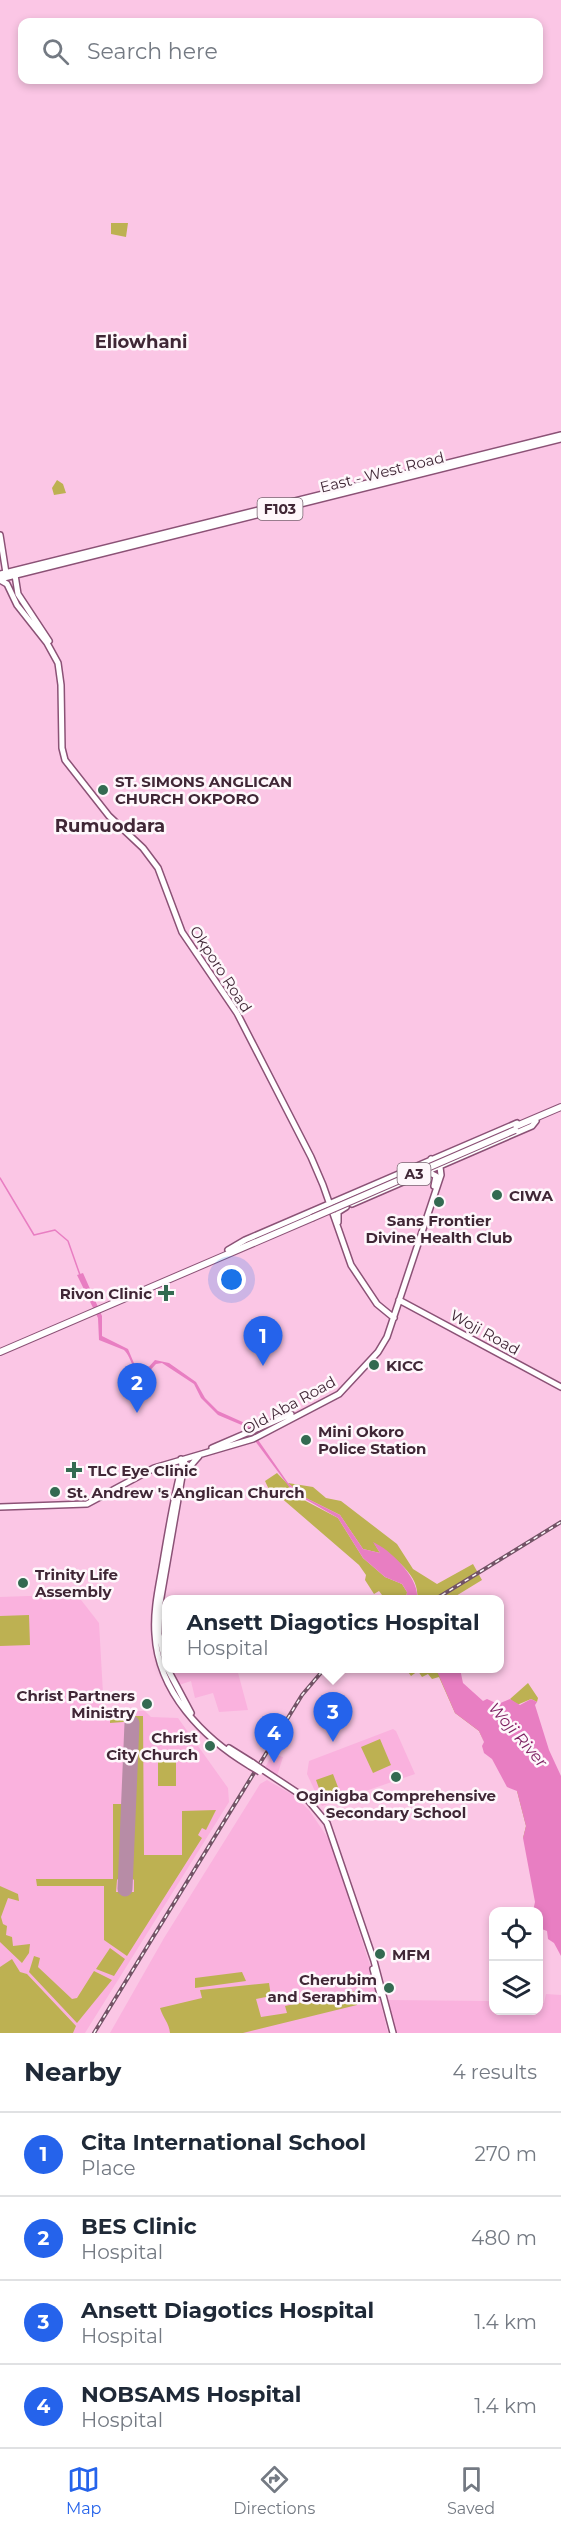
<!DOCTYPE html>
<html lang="en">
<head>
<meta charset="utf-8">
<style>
  body { margin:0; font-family:Montserrat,sans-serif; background:#f2f2f3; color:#1f2937 }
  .controls { position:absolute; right:18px; bottom:18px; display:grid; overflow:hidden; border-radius:12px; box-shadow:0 3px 9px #0003 }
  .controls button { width:54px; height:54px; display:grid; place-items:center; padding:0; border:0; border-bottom:2px solid #e0e1e3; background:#fff; color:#1f2937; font:30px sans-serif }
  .you { position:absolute; left:232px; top:1280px; width:21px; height:21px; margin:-15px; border:4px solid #fff; border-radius:50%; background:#1a73e8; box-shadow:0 0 0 9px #1a73e833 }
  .badge { display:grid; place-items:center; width:39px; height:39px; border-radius:50%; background:#2563eb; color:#fff; font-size:20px; font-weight:700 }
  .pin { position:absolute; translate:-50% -50px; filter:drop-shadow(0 2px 3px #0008) }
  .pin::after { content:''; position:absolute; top:32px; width:21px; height:18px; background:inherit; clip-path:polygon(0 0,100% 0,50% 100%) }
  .popup { position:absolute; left:162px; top:1595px; width:342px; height:78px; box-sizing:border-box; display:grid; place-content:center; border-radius:12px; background:#fff; filter:drop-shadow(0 2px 4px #0005); font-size:20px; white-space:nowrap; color:#747a83 }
  .popup b { font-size:22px; color:#1f2937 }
  .popup::after { content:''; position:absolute; left:50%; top:100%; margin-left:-12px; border:12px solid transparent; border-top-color:#fff }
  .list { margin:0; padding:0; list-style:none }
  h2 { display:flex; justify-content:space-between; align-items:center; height:78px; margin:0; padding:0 24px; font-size:26px }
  h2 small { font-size:20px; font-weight:400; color:#747a83 }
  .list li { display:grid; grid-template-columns:39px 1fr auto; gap:18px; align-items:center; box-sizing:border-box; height:84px; padding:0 24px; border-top:2px solid #e0e1e3 }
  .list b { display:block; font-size:22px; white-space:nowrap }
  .list p { margin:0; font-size:20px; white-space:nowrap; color:#747a83 }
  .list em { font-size:20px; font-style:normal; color:#747a83 }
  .icon { flex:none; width:33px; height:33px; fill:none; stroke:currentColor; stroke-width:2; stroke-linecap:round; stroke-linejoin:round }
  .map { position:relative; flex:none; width:561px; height:2033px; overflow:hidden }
  .search { position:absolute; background:#fff; box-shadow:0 3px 9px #0003; left:18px; right:18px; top:18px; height:66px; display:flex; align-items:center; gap:15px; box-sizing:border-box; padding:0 21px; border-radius:12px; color:#747a83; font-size:22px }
  .sheet { height:414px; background:#fff }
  nav { display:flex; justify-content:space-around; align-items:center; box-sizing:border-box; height:84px; border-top:2px solid #e0e1e3; background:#fff; font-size:16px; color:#747a83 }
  nav a { display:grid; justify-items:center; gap:3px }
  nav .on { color:#2563eb }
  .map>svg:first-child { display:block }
  .built { fill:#fab2de }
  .green { fill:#bdb152 }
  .water { fill:#e87ec2 }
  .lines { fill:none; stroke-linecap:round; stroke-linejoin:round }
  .stream { stroke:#e87ec2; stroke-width:1.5 }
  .runway { stroke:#b78ca6; stroke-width:15 }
  .major-casing { stroke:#8b5276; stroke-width:8 }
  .highway-casing { stroke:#8b5276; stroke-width:8 }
  .major { stroke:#fff; stroke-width:5 }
  .highway { stroke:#fff; stroke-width:6 }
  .rail-casing { stroke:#735366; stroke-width:4 }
  .rail { stroke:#fef7fb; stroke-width:1.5; stroke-dasharray:4.5; stroke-linecap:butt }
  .major-bridge-casing { stroke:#8b5276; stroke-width:8; stroke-linecap:butt }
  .highway-bridge-casing { stroke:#8b5276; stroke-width:8; stroke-linecap:butt }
  .major-bridge { stroke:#fff; stroke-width:5 }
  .highway-bridge { stroke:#fff; stroke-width:6 }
  .poi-dot { fill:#336a51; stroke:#fef7fb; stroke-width:2 }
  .labels { text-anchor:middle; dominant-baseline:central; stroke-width:5; stroke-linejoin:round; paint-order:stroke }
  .shield { fill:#fef7fb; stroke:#796571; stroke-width:1.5 }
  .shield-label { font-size:14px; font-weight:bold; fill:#402736 }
  .street-label { font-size:15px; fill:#402736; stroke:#fef7fb }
  .poi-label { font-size:15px; font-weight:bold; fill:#402736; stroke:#fef7fb; text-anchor:start }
  .water-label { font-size:16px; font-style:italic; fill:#7b1d5f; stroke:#fef7fb }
  .quarter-label { font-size:18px; font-weight:bold; fill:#402736; stroke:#fef7fb }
</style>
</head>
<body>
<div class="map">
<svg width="561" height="2033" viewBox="0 0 561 2033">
  <rect width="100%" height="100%" fill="#fbc6e5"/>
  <!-- built -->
  <path class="built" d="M29 1596H78L99 1623 104 1711H145L151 1717 178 1718 228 1788 229 1802 85 2033H0V1597Z
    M179 1669H237L248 1710 219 1712 213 1693 195 1698 191 1681 179 1685 174 1670Z
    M393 1729 396 1731 415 1774 322 1806 307 1774 309 1761Z
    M272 1754 283 1757 277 1776 265 1768Z
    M267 1780 293 1795 309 1810 330 1841 375 1981 388 2033H110L164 1938 260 1784Z
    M546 1994 561 1995V2033H395L387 2000 487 2001 493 2002 494 2010H538L539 2003H544Z"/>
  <!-- green -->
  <path class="green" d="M111 223H128L126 237 111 234Z
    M57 480 63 484 66 493 54 495 52 488Z
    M277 1473 302 1499 338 1518 363 1558 385 1577 402 1584 407 1592 406 1599H385L379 1591 374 1594 365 1580 366 1575 359 1565 279 1496H272L265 1481Z
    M288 1483 313 1487 326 1498 341 1501 397 1544 413 1569 437 1584 473 1564 482 1580 451 1599H417C421 1574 391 1556 374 1543L380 1553 363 1549 340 1515 304 1497Z
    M29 1615 30 1645 0 1646V1616Z
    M406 1669H438L474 1717 484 1742 479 1731 455 1713 439 1677 432 1679 428 1674 422 1677 418 1671 411 1676Z
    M528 1683 538 1698 537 1702 531 1699 517 1705 510 1699Z
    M110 1716H143L144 1855H182V1811L216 1810 206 1830 202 1828 198 1835 202 1838 127 1956 104 1940V1886H37L36 1879H113V1804H125L122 1874 117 1880 116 1892H134V1880L129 1875 136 1721 110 1723Z
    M380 1739 391 1765 373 1773 361 1747Z
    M158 1756H176V1786H158Z
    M333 1774 341 1795 324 1802 316 1780Z
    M517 1791 538 1798 548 1819 546 1823 523 1838 526 1826Z
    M0 1886 18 1894 19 1901 8 1898 1 1917 3 1924 7 1926 6 1935 12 1937 13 1946 30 1944 29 1953 22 1963 0 1942Z
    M110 1948 125 1959 114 1976 96 1969Z
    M34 1956 40 1958 38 1967 72 1999 77 1998 94 1971 112 1980 77 2023 29 1972Z
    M12 1959 20 1972 27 1974 76 2026 73 2033H0V1967Z
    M242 1972 246 1981 195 1988V1978Z
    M269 1983 271 1996 256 1999 261 2017 287 2013 285 2006 354 1991 357 2005 243 2033H170C169 2023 163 2018 160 2008L202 1998 200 1990Z"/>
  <!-- water -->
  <path class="water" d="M83 1273 102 1316V1336L128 1349 136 1368 142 1371 146 1370 155 1360 169 1363 196 1382 205 1398 218 1411 247 1424 288 1483 304 1497 340 1515 363 1549 380 1553 373 1542C391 1550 420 1579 417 1599H406L407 1592 402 1584 385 1577 363 1558 338 1518 293 1492 244 1426 218 1415 201 1398 194 1384 162 1363 156 1364 146 1375C131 1374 133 1359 124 1350L99 1340 98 1318 77 1275Z
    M436 1669H460L463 1683 483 1701 487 1699 498 1704 510 1699 520 1705 531 1699 537 1702 535 1705 549 1750 561 1776V1956L554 1943 548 1939 547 1931 539 1928 538 1912 533 1911 535 1902 523 1838 526 1826 517 1791 507 1787 492 1759 484 1753 482 1746 484 1742 479 1731 455 1713Z"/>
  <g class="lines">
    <!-- stream -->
    <path class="stream" d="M0 1178 34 1235 55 1230 68 1241 80 1275"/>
    <!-- runway -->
    <path class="runway" d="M125 1889 132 1723"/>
    <defs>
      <path id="major" d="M0 535 6 573
        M0 574 561 435
        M15 575 18 594 49 641
        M0 579 561 439
        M0 580 7 584 17 605 47 643 58 663 61 685 62 748 65 760 109 816 143 848 158 868 182 932 237 1013 311 1157 323 1185 351 1265 377 1304 394 1318
        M428 1172 436 1176 434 1186
        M352 1204 532 1126 536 1121
        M338 1222V1212L346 1207
        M228 1250 245 1240 517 1123
        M399 1300 561 1387
        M212 1448 291 1414
        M181 1459 182 1466C174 1496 169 1526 164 1556 160 1582 153 1608 155 1634 158 1692 203 1738 250 1766
        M185 1472 199 1456
        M0 1507 87 1504 154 1468 253 1439 339 1394 378 1352 387 1337 441 1175 440 1167 431 1159
        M166 1667 159 1634 160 1603 185 1459
        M167 1668 191 1713
        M229 1748 253 1763
        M263 1770 307 1799 327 1823 374 1961 393 2033
        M373 1969 380 1994"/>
      <path id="highway" d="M514 1127 561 1107
        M0 1352 312 1218"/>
    </defs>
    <!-- major casing -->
    <use href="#major" class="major-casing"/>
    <!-- highway casing -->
    <use href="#highway" class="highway-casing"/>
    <!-- major -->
    <use href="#major" class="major"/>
    <!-- highway -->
    <use href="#highway" class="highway"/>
    <defs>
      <path id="rail" d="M434 1600 561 1522
        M94 2033 302 1695 325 1668"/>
    </defs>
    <!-- rail casing -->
    <use href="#rail" class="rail-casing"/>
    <!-- rail -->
    <use href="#rail" class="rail"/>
    <defs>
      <path id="major-bridge" d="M253 1763 263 1770
        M250 1766 260 1772"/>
      <path id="highway-bridge" d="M312 1218 515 1130"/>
    </defs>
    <!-- major-bridge casing -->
    <use href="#major-bridge" class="major-bridge-casing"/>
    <!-- highway-bridge casing -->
    <use href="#highway-bridge" class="highway-bridge-casing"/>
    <!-- major-bridge -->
    <use href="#major-bridge" class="major-bridge"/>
    <!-- highway-bridge -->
    <use href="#highway-bridge" class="highway-bridge"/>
  </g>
  <!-- markers -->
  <g class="poi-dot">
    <circle cx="103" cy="790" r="6"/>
    <circle cx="497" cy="1195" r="6"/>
    <circle cx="439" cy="1202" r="6"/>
    <path d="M163 1284h6v6h6v6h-6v6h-6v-6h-6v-6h6z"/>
    <circle cx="374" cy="1365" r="6"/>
    <circle cx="306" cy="1440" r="6"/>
    <path d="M71 1461h6v6h6v6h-6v6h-6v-6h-6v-6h6z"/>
    <circle cx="55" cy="1492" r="6"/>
    <circle cx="23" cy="1583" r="6"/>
    <circle cx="147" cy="1704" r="6"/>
    <circle cx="210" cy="1746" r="6"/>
    <circle cx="396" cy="1777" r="6"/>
    <circle cx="380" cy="1954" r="6"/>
    <circle cx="389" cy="1988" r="6"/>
  </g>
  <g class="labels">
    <!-- shield labels -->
    <g class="shield">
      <rect x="257.5" y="498" width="45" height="22" rx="4.5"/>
      <rect x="397.5" y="1163" width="33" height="22" rx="4.5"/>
    </g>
    <g class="shield-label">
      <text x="280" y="509">F103</text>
      <text x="414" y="1174">A3</text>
    </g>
    <!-- street labels -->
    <g class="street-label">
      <text transform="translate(382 472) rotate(-14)">East - West Road</text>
      <text transform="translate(221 969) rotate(57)">Okporo Road</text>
      <text transform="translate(485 1332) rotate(29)">Woji Road</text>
      <text transform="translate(289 1405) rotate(-29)">Old Aba Road</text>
    </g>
    <!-- poi labels -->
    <g class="poi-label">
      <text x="115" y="781">ST. SIMONS ANGLICAN<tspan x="115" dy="17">CHURCH OKPORO</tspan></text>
      <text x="509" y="1195">CIWA</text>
      <text x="439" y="1220" text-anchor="middle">Sans Frontier<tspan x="439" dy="17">Divine Health Club</tspan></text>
      <text x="152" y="1293" text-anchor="end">Rivon Clinic</text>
      <text x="386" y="1365">KICC</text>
      <text x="318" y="1431">Mini Okoro<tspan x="318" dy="17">Police Station</tspan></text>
      <text x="88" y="1470">TLC Eye Clinic</text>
      <text x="67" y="1492">St. Andrew 's Anglican Church</text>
      <text x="35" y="1574">Trinity Life<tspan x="35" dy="17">Assembly</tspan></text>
      <text x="135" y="1695" text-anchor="end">Christ Partners<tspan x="135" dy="17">Ministry</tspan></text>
      <text x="198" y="1737" text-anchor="end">Christ<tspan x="198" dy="17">City Church</tspan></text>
      <text x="396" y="1795" text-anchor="middle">Oginigba Comprehensive<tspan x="396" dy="17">Secondary School</tspan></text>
      <text x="392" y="1954">MFM</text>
      <text x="377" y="1979" text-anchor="end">Cherubim<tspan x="377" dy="17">and Seraphim</tspan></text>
    </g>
    <!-- water labels -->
    <g class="water-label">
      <text transform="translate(518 1735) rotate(49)">Woji River</text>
    </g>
    <!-- quarter labels -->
    <g class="quarter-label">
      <text x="141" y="342">Eliowhani</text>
      <text x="110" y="826">Rumuodara</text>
    </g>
  </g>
</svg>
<div class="controls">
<button><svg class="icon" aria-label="locate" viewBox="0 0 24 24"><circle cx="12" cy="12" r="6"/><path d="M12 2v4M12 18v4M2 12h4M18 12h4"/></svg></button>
<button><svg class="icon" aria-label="layers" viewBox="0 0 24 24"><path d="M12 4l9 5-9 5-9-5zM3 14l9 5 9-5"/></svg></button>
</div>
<div class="you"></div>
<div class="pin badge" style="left:263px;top:1366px">1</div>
<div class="pin badge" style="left:137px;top:1413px">2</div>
<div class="pin badge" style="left:333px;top:1742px">3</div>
<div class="popup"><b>Ansett Diagotics Hospital</b>Hospital</div>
<div class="pin badge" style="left:274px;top:1763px">4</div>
<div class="search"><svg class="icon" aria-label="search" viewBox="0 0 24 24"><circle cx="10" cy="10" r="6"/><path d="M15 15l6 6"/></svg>Search here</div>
</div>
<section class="sheet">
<h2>Nearby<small>4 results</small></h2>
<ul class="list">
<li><span class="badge">1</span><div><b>Cita International School</b><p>Place</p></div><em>270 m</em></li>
<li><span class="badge">2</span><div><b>BES Clinic</b><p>Hospital</p></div><em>480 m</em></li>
<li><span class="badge">3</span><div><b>Ansett Diagotics Hospital</b><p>Hospital</p></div><em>1.4 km</em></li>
<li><span class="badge">4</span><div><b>NOBSAMS Hospital</b><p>Hospital</p></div><em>1.4 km</em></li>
</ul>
</section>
<nav>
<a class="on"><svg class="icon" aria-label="map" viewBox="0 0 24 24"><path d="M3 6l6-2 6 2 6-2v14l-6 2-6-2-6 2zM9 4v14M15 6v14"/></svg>Map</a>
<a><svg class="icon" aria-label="directions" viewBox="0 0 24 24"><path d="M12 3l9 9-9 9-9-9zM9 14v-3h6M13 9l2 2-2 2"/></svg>Directions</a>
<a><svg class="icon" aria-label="saved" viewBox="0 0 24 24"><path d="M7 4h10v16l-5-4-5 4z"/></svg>Saved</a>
</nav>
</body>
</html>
